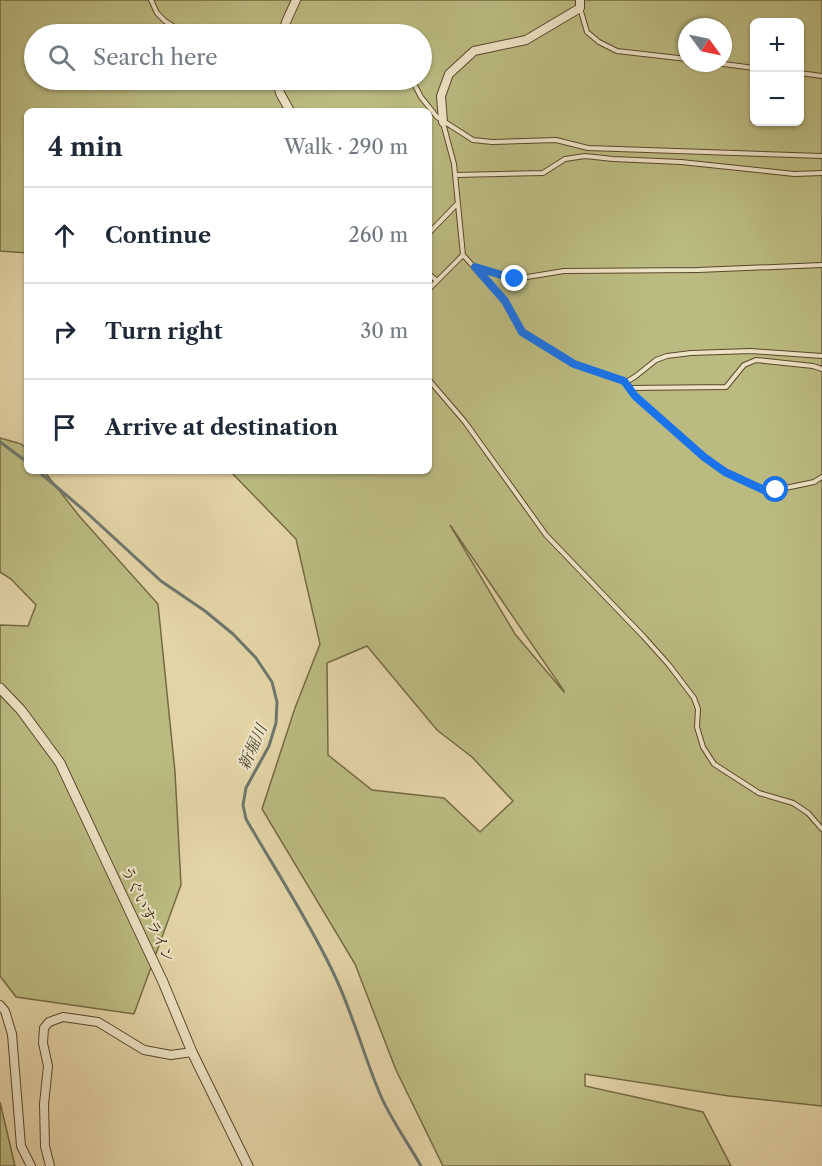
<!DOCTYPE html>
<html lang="en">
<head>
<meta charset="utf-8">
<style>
  body { margin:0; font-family:"Libre Caslon Text","Noto Serif JP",serif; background:#f6f6f7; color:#1f2937 }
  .controls { position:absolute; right:18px; top:18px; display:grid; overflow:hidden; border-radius:9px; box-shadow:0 2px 4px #0004 }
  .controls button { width:54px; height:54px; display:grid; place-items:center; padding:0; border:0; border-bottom:2px solid #e0e1e3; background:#fff; color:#1f2937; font:30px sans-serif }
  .compass { position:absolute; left:678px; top:18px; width:54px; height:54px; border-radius:50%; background:#fff; box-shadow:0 2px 4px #0004; rotate:123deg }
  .stop { position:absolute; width:18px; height:18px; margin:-14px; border:4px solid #1a73e8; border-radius:50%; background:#fff }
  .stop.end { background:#1a73e8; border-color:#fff; box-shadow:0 2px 6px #0008 }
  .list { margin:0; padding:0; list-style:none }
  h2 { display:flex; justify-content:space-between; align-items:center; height:78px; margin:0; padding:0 24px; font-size:26px }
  h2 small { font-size:20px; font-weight:400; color:#747a83 }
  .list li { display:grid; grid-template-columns:39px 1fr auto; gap:18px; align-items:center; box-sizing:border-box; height:96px; padding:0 24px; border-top:2px solid #e0e1e3 }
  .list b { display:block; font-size:22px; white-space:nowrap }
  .list em { font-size:20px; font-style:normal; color:#747a83 }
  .icon { flex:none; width:33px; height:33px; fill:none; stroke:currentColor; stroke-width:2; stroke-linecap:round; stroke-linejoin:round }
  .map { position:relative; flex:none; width:822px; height:1166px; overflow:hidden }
  .search { position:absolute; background:#fff; box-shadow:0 2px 4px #0004; left:24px; top:24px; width:408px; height:66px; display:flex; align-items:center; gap:15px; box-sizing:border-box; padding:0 21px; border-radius:33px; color:#747a83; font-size:22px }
  .panel { position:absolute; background:#fff; box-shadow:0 2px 4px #0004; left:24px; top:108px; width:408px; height:366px; border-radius:9px }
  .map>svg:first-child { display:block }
  .green { fill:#bbbb81; stroke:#746a42; stroke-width:1.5; fill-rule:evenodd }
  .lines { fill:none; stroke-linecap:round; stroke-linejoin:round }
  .stream { stroke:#6f766d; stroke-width:3 }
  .service-casing { stroke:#5a472c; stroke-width:6 }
  .minor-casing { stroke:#5a472c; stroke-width:10 }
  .tertiary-casing { stroke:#5a472c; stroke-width:11 }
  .service { stroke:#ede3c5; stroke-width:4 }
  .minor { stroke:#ede3c5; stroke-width:8 }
  .tertiary { stroke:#ede3c5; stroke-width:9 }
  .route { stroke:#1a73e8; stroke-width:8 }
  .labels { text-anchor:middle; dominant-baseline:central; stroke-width:4.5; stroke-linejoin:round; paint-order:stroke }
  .street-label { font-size:15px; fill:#2c1803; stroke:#ede3c5 }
  .water-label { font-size:16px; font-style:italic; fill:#4e4738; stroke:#ede3c5 }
</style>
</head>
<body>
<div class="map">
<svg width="822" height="1166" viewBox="0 0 822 1166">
  <rect width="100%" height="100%" fill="#e3d4a6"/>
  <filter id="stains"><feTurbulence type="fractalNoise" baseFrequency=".00333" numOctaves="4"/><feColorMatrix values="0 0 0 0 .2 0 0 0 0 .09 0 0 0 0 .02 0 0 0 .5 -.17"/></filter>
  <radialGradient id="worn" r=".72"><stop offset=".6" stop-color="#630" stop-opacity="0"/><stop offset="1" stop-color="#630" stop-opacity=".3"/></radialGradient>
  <!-- green -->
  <path class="green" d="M0 0H822V1106L729 1096 585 1074V1086L703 1112 731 1166H443L396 1070 355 964 262 809 295 708 320 644 296 539 230 471H429V111H27V253L0 251ZM754 22H800V122H754ZM687 27H723V63H687ZM34 34H422V80H34ZM450 525 564 691V692L515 634ZM367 646 437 730 472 757 513 801 480 832 444 798 372 790 328 755 327 663Z
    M0 438C28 446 27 441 27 471H44L80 517 158 604 175 772 181 885 134 1014 16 997 0 976V625L28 626 36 605 11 579 0 572Z
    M0 1102 15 1166H0Z"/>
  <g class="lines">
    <!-- stream -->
    <path class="stream" d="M0 442 27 462
      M38 471 86 512 161 581 205 611 233 634 256 658 272 682 277 702 276 723 269 746 246 788 243 805 246 819C275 869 307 918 332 970 352 1010 363 1054 380 1094 390 1118 408 1143 421 1166"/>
    <defs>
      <path id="service" d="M151 0 157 13 165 21 179 30 228 34
        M580 8 587 32 599 42 617 51 687 59
        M716 63 754 68
        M800 73 822 76
        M412 80 421 97 437 117 473 140 492 142 556 140 588 148 822 156
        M443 123 454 164 463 255 505 301 522 332 574 364 624 381 631 388 726 387 744 365 756 360 813 366 822 369
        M455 175 543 173 565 159 585 156 613 159 681 162 794 174 822 173
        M429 233 457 204
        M476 267 515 279 564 271 698 270 822 265
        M429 274 437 281
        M429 289 463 255
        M429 380 465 422 546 535 644 637 669 665 694 698 698 709 697 727 703 747 714 764 759 793 793 803 808 813 822 829
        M624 381H628L636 376 656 360 667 356 691 353 751 351 822 356
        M631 388 635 396 704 457 725 472 764 490H776L814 482 822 477"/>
      <path id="minor" d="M283 34 286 22 296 0
        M277 80 280 93 290 111
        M443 122 441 96 449 74 474 51 526 40 580 8V0
        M0 1005 5 1011 12 1034 21 1146 31 1166
        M50 1166 45 1146 44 1104 48 1066 43 1043 44 1028 49 1022 63 1017 98 1022 144 1050 171 1055 192 1052"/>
      <path id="tertiary" d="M0 688 21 710 60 763 163 982 192 1052 248 1166"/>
    </defs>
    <!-- service casing -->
    <use href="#service" class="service-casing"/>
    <!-- minor casing -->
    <use href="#minor" class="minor-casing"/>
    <!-- tertiary casing -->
    <use href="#tertiary" class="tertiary-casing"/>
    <!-- service -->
    <use href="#service" class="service"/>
    <!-- minor -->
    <use href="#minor" class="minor"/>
    <!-- tertiary -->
    <use href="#tertiary" class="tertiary"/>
  </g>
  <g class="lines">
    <!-- route -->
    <path class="route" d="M515 279 475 267 505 301 522 332 574 364 624 381 635 396 704 457 725 472 764 490H776"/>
  </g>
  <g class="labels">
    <!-- street labels -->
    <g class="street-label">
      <text transform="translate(148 914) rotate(65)">うぐいすライン</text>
    </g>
    <!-- water labels -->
    <g class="water-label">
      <text transform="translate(252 747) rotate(-66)">新堀川</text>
    </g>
  </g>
  <rect width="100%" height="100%" filter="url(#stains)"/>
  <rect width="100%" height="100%" fill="url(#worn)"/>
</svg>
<div class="controls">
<button>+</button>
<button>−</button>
</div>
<svg class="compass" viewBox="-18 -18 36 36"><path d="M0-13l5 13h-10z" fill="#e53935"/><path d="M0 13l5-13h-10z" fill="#747a83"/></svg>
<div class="stop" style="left:776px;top:490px"></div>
<div class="stop end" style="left:515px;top:279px"></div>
<div class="search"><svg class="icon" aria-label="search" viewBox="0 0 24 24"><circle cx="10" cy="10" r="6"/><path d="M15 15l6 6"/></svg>Search here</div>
<section class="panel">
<h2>4 min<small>Walk · 290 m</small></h2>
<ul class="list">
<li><svg class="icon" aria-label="ahead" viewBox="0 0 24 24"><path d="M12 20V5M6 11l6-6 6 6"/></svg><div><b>Continue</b></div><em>260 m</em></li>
<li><svg class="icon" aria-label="right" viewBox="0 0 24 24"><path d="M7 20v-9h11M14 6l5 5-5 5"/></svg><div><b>Turn right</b></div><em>30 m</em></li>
<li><svg class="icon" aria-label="arrive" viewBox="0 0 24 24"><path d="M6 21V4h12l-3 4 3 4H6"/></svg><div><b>Arrive at destination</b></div></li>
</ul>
</section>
</div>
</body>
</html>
